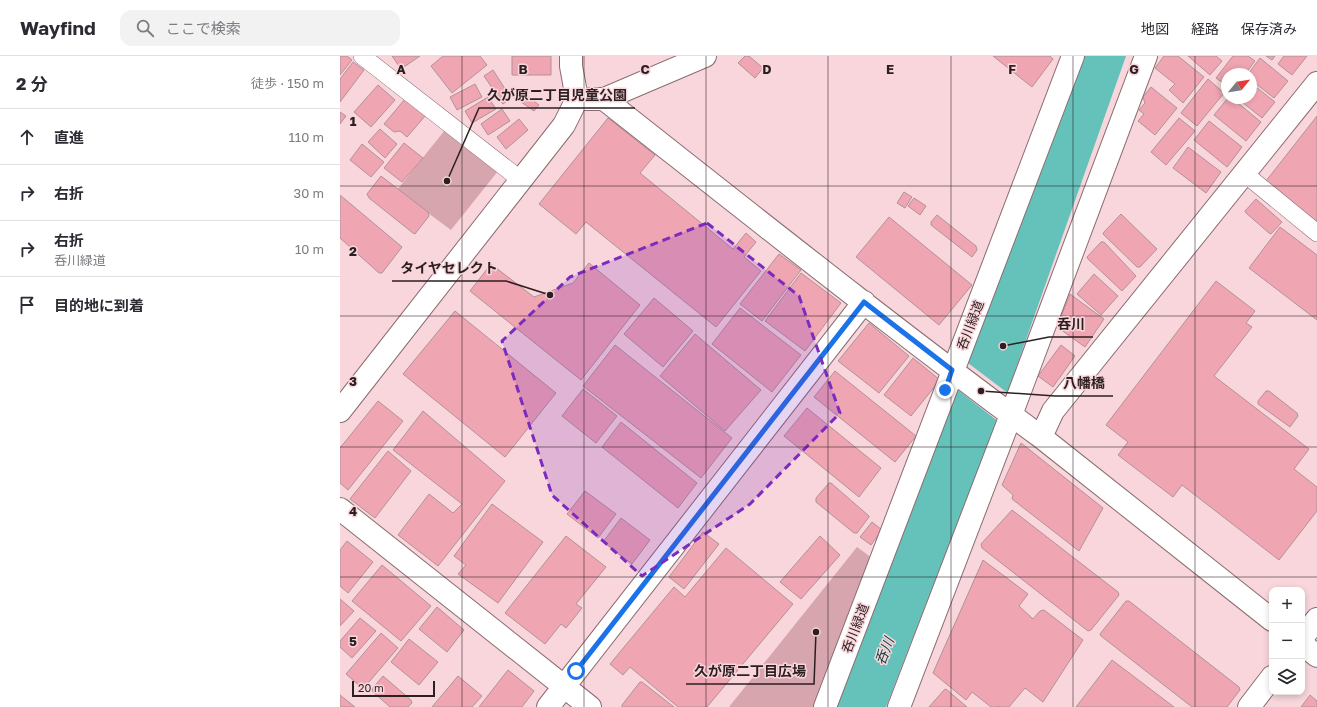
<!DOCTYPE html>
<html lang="ja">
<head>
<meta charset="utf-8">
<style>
  body { margin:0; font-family:"Golos Text","Noto Sans JP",sans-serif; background:#f2f2f3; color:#2b2b33 }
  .controls { position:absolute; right:12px; bottom:12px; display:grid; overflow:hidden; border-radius:8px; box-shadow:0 2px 6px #0003 }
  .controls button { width:36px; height:36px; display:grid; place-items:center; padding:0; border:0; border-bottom:1px solid #e1e1e2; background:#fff; color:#2b2b33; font:20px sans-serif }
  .compass { position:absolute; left:881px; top:12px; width:36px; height:36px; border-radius:50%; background:#fff; box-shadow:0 2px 6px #0003; rotate:60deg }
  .scale { position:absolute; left:12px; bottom:10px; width:83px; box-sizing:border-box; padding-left:4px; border:2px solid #2c1f21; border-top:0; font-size:11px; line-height:14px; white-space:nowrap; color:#2c1f21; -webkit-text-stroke:3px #f8d6db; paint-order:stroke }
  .stop { position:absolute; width:12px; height:12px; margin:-9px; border:3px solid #1a73e8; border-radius:50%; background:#fff }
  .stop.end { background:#1a73e8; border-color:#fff; box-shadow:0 1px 4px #0008 }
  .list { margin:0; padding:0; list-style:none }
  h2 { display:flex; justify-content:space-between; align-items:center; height:52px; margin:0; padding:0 16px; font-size:17px }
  h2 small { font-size:13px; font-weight:400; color:#7c7c81 }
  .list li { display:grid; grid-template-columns:26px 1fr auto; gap:12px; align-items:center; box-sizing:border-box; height:56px; padding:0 16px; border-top:1px solid #e1e1e2 }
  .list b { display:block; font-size:15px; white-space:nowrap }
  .list p { margin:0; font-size:13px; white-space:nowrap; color:#7c7c81 }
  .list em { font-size:13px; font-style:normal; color:#7c7c81 }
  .icon { flex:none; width:22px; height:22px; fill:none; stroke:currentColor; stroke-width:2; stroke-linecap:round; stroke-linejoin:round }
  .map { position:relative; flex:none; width:977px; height:651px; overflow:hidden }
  header { display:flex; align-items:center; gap:24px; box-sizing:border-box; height:56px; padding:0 20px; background:#fff; border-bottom:1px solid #e1e1e2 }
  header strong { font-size:19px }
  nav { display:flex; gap:22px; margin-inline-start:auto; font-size:14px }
  .search { width:280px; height:36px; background:#f2f2f3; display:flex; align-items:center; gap:10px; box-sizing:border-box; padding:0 14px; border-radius:12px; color:#7c7c81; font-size:15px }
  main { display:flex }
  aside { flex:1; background:#fff }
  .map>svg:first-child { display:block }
  .green { fill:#d6a5ad }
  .water { fill:#64c2bb }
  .pier { fill:#f8d6db }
  .building { fill:#efa5b2; stroke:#b29297 }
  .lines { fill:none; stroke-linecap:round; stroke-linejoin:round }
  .service-casing { stroke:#8a6c70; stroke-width:18 }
  .minor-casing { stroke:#8a6c70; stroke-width:24 }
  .tertiary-casing { stroke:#8a6c70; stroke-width:24 }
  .service { stroke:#fff; stroke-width:17 }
  .minor { stroke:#fff; stroke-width:22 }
  .tertiary { stroke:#fff; stroke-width:22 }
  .route { stroke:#1a73e8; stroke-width:5 }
  .marked { fill:#7b2cbf; fill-opacity:0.2; stroke:#7b2cbf; stroke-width:3; stroke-dasharray:8 5; stroke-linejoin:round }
  .grid { fill:none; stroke:#2c1f21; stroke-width:1; stroke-opacity:0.55 }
  .labels { text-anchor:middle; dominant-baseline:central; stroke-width:3; stroke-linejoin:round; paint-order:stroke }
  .street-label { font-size:13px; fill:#2c1f21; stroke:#f8d6db }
  .water-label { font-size:14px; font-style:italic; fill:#164240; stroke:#f8d6db }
  .grid-label { font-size:13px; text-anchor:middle; font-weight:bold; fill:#2c1f21; stroke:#f8d6db; stroke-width:3; stroke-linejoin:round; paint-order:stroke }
  .leader { fill:none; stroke:#2c1f21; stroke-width:1.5 }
  .callout-dot { fill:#2c1f21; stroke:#f8d6db; stroke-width:1.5 }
  .callout-label { font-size:14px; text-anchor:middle; font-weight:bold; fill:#2c1f21; stroke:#f8d6db; stroke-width:3; stroke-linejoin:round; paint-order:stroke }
</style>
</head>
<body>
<header>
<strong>Wayfind</strong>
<div class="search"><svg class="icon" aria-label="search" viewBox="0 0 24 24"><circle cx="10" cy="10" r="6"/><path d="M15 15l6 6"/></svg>ここで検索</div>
<nav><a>地図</a><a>経路</a><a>保存済み</a></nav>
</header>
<main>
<aside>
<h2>2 分<small>徒歩 · 150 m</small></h2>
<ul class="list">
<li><svg class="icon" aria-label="ahead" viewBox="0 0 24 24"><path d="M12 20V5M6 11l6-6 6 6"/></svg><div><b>直進</b></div><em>110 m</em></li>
<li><svg class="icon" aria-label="right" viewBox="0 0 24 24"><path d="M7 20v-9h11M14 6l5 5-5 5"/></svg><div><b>右折</b></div><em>30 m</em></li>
<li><svg class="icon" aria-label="right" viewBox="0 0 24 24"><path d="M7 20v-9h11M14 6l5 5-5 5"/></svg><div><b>右折</b><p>呑川緑道</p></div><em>10 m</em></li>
<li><svg class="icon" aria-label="arrive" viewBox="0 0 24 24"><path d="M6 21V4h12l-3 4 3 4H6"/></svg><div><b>目的地に到着</b></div></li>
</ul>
</aside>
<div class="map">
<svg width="977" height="651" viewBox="0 0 977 651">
  <rect width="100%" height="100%" fill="#f8d6db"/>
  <!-- green -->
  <path class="green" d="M105 74 158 115 111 174 57 134Z
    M517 491 532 502 476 651H389Z"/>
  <!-- water -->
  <path class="water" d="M740 0H786L658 363 546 651H496Z"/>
  <!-- pier -->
  <path class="pier" d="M624 304 669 338 659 366 614 331Z"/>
  <!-- building -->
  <path class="building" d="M0 0H7L12 4 0 19Z
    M52 0H80L61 13Z
    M103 0H140L147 9 112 37 91 10Z
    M172 0H211V19H172Z
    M405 0H409L423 12 415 22 398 7Z
    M653 0H710L713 3 692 31Z
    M824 0H838L864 21 843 47 829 34 835 28 815 12Z
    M848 0H876L882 5 870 19Z
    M893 0H908L915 5 905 18H887V30L876 22Z
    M926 0H935L932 4Z
    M944 0H967L952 19 938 8Z
    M920 2 948 25 934 42 911 24V18H908Z
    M13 6 24 14 0 46V23Z
    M153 14 171 42 163 48 144 20Z
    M868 23 884 37 857 70 841 57Z
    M911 27 935 46 922 62 897 42H911Z
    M135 28 142 41 117 54 110 41Z
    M38 29 55 44 31 71 14 56Z
    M811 31 837 52 815 79 798 65 804 58 799 54 805 47 803 41Z
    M179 34 199 49 194 55 174 41Z
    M148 41 156 53 132 67 125 55Z
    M888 42H892L921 66 906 85 874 59Z
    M65 43 86 59 67 81 60 75 54 76 44 68Z
    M162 53 170 65 148 79 141 68Z
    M0 56 6 60 0 68Z
    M977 60V167L926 125Z
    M268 62 315 99 300 117 393 193 406 177 416 186 404 201 421 215 376 271 246 166 236 178 199 148Z
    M839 62 855 75 826 109 811 96Z
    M179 63 188 74 166 93 157 81Z
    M869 65 902 91 887 111 854 84Z
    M40 73 57 88 45 102 28 86Z
    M64 87 83 102 62 126 44 112Z
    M22 88 44 106 31 121 10 104Z
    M848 91 881 116 866 137 833 112Z
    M41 120 88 156 89 160 75 178 73 177 29 142 27 138Z
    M564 136 572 141 565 152 557 147Z
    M0 139 62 191 42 217H39L0 182Z
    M574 142 586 150 580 159 568 150Z
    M916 143 942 166 931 178 929 177 906 157 905 155Z
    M781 158 817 193 800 211H797L763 178 764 176Z
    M597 159 636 190 637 194 632 201 591 169V166Z
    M549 161 632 229 599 269 516 201Z
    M940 171 977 199V264L909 212Z
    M761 186H764L796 220 782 235 748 203 747 201Z
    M439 198 461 214 422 265 400 248Z
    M249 207 300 249 241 324 130 235 151 208 194 241 233 227Z
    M461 217 501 247 465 295 425 265Z
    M754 218 778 240 761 259 737 238Z
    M876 225 915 255 906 267 912 271 874 320 969 393 954 413 977 431V455L939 504 842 429 833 441 778 399 788 386 766 369Z
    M730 238 764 263 745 291 717 271Z
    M314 242 353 275 323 311 284 278Z
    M400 252 461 299 432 336 372 288Z
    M115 255 216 337 165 401 63 318Z
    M529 267 569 300 539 337 498 305Z
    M355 278 421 334 385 375 320 320Z
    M275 289 392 382 361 422 243 330Z
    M721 289 735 300 713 331 698 320Z
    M573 302 600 324 571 360 544 339Z
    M495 315 576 380 555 406 474 341Z
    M243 333 277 360 256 387 222 360Z
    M926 335H929L957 357 958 360 950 371 918 348V345Z
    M38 345 63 365 8 434 0 427V392Z
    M467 352 541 412 519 441 444 380Z
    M83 355 165 425 98 510 58 479 89 438 113 457 122 448 53 394Z
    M281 366 357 427 338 452 262 391Z
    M681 387 763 452 739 495 672 443 673 439 662 429Z
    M48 395 71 415 35 462 10 443Z
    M489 427H491L529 460V461L517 477H514L476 446V442Z
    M245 435 276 458 258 482 227 458Z
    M152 448 203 486 158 547 118 518 126 509 114 500Z
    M672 454 778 536 779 539 751 574 748 575 642 492 641 488Z
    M281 462 310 484 292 508 263 486Z
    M532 466 542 474 531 489 520 481Z
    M363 476 379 488 344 533 329 521Z
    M226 480 266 511 236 548 242 552 226 572 221 568 205 588 165 557Z
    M480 480 500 499 461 543 440 526Z
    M7 485 33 506 8 537 0 530V494Z
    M386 492 453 548 367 651H338L290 611 283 619 270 608 334 531 345 541Z
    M643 504 688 538 679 550 693 563 700 555 704 554 743 584 703 646 685 632 669 651H660L658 650 657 651H651L632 636 626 644 593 617Z
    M42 509 91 550 61 585 12 545Z
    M0 543 14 555 0 570Z
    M786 545H789L899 631 900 634 887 651H852L761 580 760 578Z
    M97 551 124 574 107 596 79 573Z
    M20 562 36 575 12 602 0 591V585Z
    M41 577 58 592 23 633 6 618Z
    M69 583 98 606 79 629 51 606Z
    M772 604 834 651H736Z
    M168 614 194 635 182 651H139Z
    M43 620 71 644 72 647 68 651H50L33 636 32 633Z
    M118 620 142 640 132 651H92Z
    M300 626H302L334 651H282V649Z
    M606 633 627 651H589L604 634Z
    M0 639 15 651H0Z
    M970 639 977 645V651H961Z"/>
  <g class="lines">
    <defs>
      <path id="service" d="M22 0 181 124
        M905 118 977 177"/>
      <path id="minor" d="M237 43H264C409 157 553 272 701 381L932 564
        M264 43 365 0
        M701 381 713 355 977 27
        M0 453 250 651
        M962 582 977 563
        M962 588 977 600
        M208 651 524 246
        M485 651 733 0
        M559 651 671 359 806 0
        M909 651 932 621"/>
      <path id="tertiary" d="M0 355 224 69 237 43 231 10V0"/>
    </defs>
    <!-- service casing -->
    <use href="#service" class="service-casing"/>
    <!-- minor casing -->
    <use href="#minor" class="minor-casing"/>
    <!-- tertiary casing -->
    <use href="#tertiary" class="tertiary-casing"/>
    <!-- service -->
    <use href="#service" class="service"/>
    <!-- minor -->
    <use href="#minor" class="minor"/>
    <!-- tertiary -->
    <use href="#tertiary" class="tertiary"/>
  </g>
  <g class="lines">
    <!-- route -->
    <path class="route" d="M236 615 524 246 612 314 605 334"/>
  </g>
  <!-- marked area -->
  <path class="marked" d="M367 167 459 240 500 357 410 448 302 520 212 439 162 285 230 221Z"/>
  <!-- grid -->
  <path class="grid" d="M122 0V651M244 0V651M366 0V651M488 0V651M611 0V651M733 0V651M855 0V651M0 130H977M0 260H977M0 391H977M0 521H977"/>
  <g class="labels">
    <!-- street labels -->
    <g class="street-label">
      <text transform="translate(630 269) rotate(-69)">呑川緑道</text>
      <text transform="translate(515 572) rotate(-69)">呑川緑道</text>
    </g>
    <!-- water labels -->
    <g class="water-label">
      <text transform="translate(544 595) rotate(-69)">呑川</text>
    </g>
  </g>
  <g class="grid-label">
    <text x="61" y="18">A</text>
    <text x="183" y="18">B</text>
    <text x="305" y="18">C</text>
    <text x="427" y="18">D</text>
    <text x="550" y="18">E</text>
    <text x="672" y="18">F</text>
    <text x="794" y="18">G</text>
    <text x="13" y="70">1</text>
    <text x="13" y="200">2</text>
    <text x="13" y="330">3</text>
    <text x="13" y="460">4</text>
    <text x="13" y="590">5</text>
  </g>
  <!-- callouts -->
  <path class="leader" d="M107 125L139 52H295M210 239L166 225H52M663 290L709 281H753M641 335L715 340H773M476 576L474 628H346"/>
  <g class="callout-dot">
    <circle cx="107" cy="125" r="4"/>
    <circle cx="210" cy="239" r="4"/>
    <circle cx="663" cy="290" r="4"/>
    <circle cx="641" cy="335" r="4"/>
    <circle cx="476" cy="576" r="4"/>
  </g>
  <g class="callout-label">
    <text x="217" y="44">久が原二丁目児童公園</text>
    <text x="109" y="217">タイヤセレクト</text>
    <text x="731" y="273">呑川</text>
    <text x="744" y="332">八幡橋</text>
    <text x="410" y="620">久が原二丁目広場</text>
  </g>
</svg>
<div class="controls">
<button>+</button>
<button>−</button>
<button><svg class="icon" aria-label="layers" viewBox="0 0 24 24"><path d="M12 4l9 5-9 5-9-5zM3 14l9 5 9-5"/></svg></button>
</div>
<svg class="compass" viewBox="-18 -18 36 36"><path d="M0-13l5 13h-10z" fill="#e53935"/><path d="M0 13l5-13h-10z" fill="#7c7c81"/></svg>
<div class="scale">20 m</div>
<div class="stop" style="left:236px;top:615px"></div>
<div class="stop end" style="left:605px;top:334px"></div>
</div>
</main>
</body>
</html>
